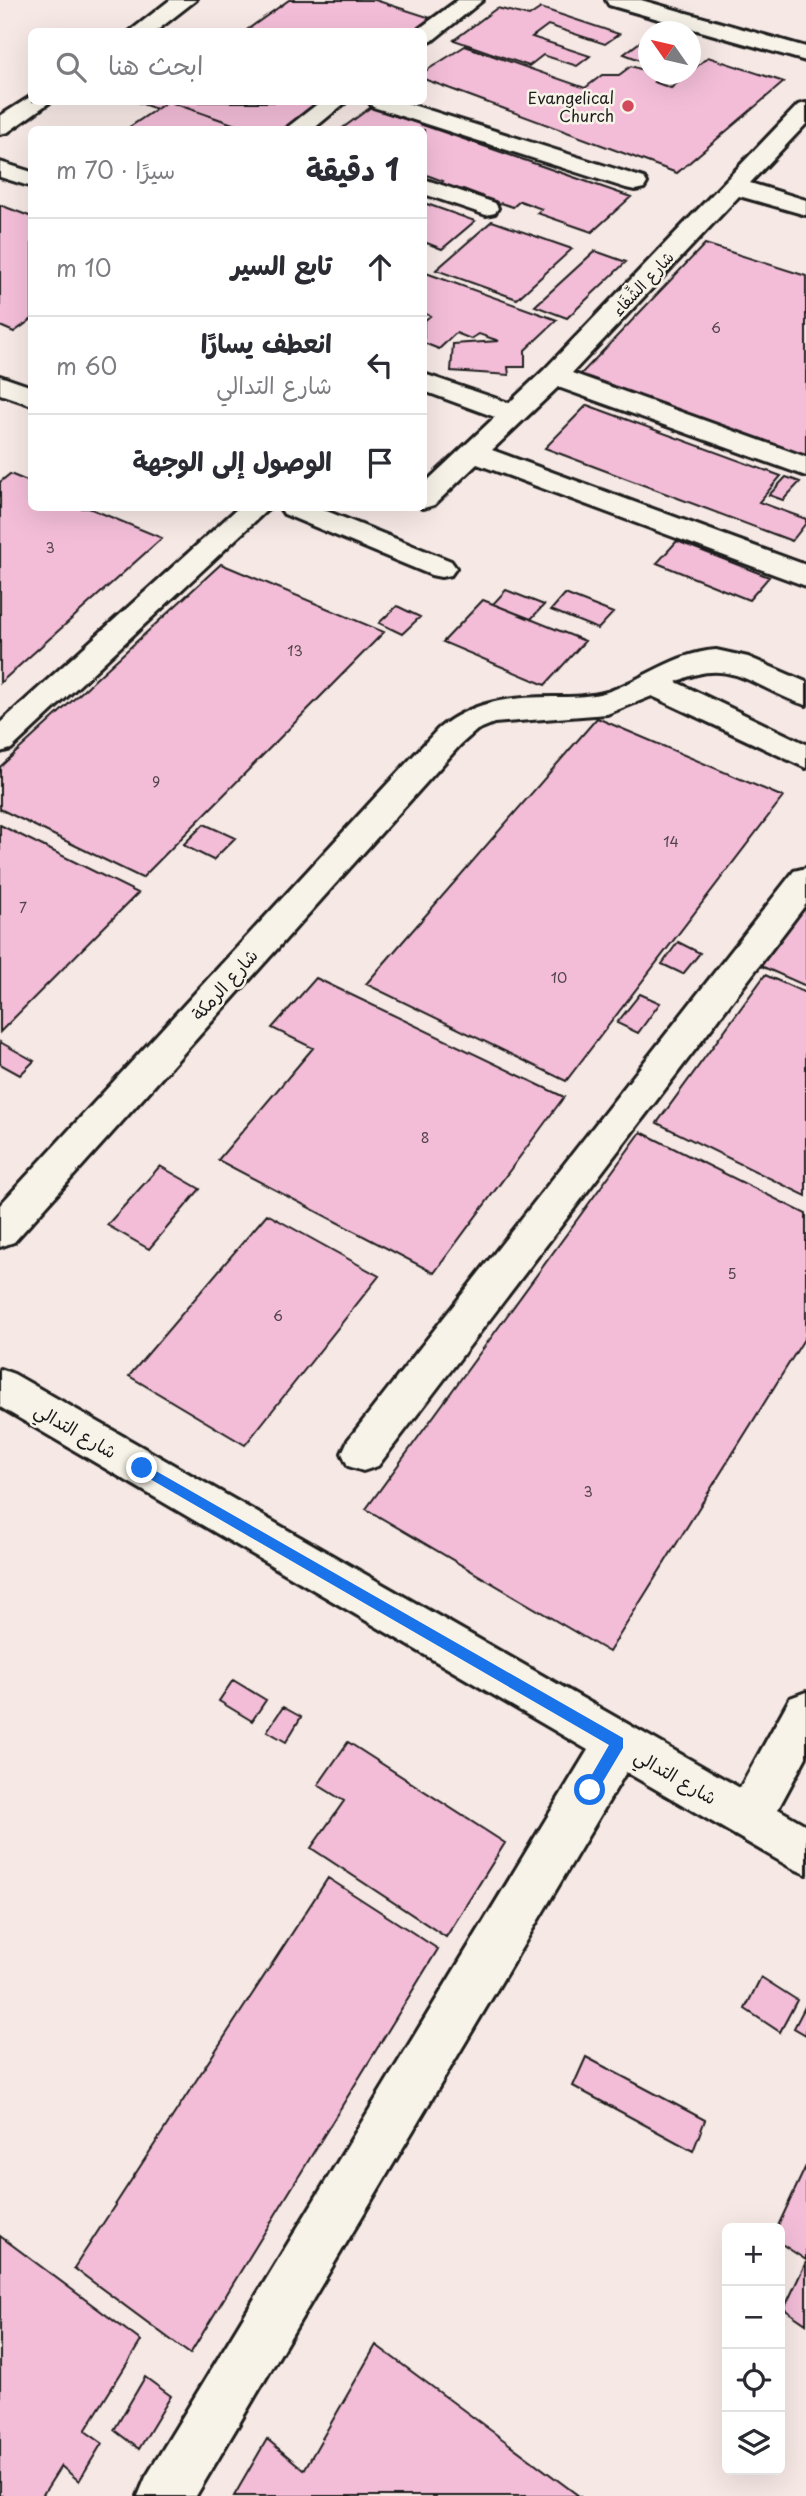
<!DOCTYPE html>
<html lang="ar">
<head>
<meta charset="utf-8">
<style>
  body { margin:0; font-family:"Playpen Sans","Playpen Sans Arabic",sans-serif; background:#f7f7f7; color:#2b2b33; direction:rtl }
  .controls { position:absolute; right:21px; bottom:21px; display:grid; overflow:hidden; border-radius:10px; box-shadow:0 7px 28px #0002 }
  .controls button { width:63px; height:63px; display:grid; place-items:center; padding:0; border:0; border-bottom:2px solid #e1e1e2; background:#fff; color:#2b2b33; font:35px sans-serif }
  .compass { position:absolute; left:638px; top:21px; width:63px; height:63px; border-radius:50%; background:#fff; box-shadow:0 7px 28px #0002; rotate:304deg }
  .stop { position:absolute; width:21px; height:21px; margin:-16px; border:5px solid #1a73e8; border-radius:50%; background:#fff }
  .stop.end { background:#1a73e8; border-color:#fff; box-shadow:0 2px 7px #0008 }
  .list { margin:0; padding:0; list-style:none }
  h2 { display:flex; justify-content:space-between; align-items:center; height:91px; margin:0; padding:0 28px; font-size:30px }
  h2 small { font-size:23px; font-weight:400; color:#7c7c81 }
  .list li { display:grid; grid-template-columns:46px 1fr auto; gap:21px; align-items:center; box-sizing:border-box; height:98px; padding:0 28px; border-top:2px solid #e1e1e2 }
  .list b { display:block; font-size:26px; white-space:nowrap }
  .list p { margin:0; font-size:23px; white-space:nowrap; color:#7c7c81 }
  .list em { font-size:23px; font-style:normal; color:#7c7c81 }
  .icon { flex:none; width:38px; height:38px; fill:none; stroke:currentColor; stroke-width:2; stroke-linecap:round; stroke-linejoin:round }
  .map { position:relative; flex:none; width:806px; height:2496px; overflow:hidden; direction:ltr }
  .search { position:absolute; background:#fff; box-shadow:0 7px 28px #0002; left:28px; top:28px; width:399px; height:77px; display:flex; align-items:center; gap:18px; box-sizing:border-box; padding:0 24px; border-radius:10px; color:#7c7c81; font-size:26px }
  .panel { position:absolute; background:#fff; box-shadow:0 7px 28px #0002; left:28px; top:126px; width:399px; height:385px; border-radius:10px; direction:rtl }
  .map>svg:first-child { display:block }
  .building { fill:#f3bdd8; stroke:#1c1c1c; stroke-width:2 }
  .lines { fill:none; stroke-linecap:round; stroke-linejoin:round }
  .minor-casing { stroke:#1c1c1c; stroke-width:6 }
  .minor { fill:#f7f3e8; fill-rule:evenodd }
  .route { fill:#1a73e8 }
  .poi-dot { fill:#d1495b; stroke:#f7f3e8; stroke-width:2.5 }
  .labels { text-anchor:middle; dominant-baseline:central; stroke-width:5; stroke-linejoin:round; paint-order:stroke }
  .number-label { font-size:14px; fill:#52444b }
  .far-poi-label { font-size:16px; fill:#1c1c1c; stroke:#f7f3e8; text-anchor:end }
  .far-street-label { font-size:16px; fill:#1c1c1c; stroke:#f7f3e8 }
  .street-label { font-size:18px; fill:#1c1c1c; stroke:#f7f3e8 }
</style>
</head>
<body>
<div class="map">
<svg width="806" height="2496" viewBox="0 0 806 2496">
  <rect width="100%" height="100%" fill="#f6e8e5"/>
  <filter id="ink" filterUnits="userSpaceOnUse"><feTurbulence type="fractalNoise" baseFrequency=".0143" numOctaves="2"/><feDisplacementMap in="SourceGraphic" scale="14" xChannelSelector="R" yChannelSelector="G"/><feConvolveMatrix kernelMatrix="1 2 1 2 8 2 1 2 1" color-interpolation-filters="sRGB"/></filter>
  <g filter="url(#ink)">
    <!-- building -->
    <path class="building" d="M289 0H375L434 19 417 32H244Z
      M497 8 529 16 541 8 619 34 605 44 548 25 532 37 590 56 577 66 543 55 529 66 454 40Z
      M648 36V63L624 54Z
      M465 46 585 88 602 75H619L631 66 662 76 654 82 671 88 708 57 784 82 677 173 424 79V72Z
      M142 102H167L156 109 140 103Z
      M167 102H170L250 130H125Z
      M170 102H323L285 130H250Z
      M371 107 631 197 592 232 537 213 542 209 520 201 513 207 501 203 496 207 477 200 482 196 463 189 457 195 436 187 443 181 424 174V130H340Z
      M424 203 475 221 442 249 424 242Z
      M0 205 32 217V319L14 332 0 326Z
      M492 221 572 249 517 299 436 270Z
      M705 244 806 276V456L578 377Z
      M595 251 626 262 567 318 535 306Z
      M426 273 557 320 525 350V367H508L509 375 451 371 453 344 499 341 479 334 471 339 456 333 439 349 424 343V321L430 316 424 313V276Z
      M587 405 781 476 759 502 806 519V523L792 541 545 448Z
      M10 474 32 483V508H89L162 538 0 683V482Z
      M786 477 800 482 783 500 769 495Z
      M677 541 769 577 749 600 657 563Z
      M221 564 384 632 142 878 0 809V767Z
      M506 590 544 605 531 619 493 604Z
      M565 594 613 613 598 629 551 610Z
      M483 600 493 604 585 641 545 685 443 642Z
      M397 606 420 617 402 634 379 623Z
      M597 718 783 797 566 1081 366 984Z
      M204 824 235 838 213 860 183 845Z
      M0 825 138 893 0 1032Z
      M806 904V986L761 966Z
      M678 942 700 953 683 974 662 964Z
      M765 975 806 993V1196L657 1123Z
      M316 978 564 1097 434 1273 218 1160 313 1048 272 1028Z
      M640 994 660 1003 638 1033 617 1023Z
      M0 1042 34 1061 20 1075 0 1064Z
      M641 1132 806 1214V1336L609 1652 366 1509Z
      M160 1166 200 1189 149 1249 107 1225Z
      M267 1214 379 1276 245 1445 129 1376Z
      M233 1680 266 1700 252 1721 219 1701Z
      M283 1707 301 1717 286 1742 267 1731Z
      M348 1742 505 1843 446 1937 311 1848 344 1801 318 1785Z
      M328 1878 438 1949 190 2354 74 2268Z
      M761 1977 797 2000 780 2032 745 2009Z
      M806 2005V2035L794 2028Z
      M586 2057 705 2120 693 2151 573 2086Z
      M806 2166V2260L780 2243V2228H777Z
      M0 2236 141 2341 85 2431 102 2443 79 2481 61 2466 42 2496H0Z
      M806 2262V2324L784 2309Z
      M376 2345 579 2496H234L267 2439 304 2470Z
      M145 2377 171 2396 139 2449 114 2430Z"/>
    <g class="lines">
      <defs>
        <path id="minor" d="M170 0H196L155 32H129Z
          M458 0H483L432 41 424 43V32L416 31Z
          M606 0H641L806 47V61L609 5Z
          M30 97 32 102H50L8 132 0 134V116Z
          M320 102H346L312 130H284Z
          M369 102H403L644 178 647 183 644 188 635 190 626 188 373 107Z
          M806 103V124L750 183 806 200V215L739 196 572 373 806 457V476L558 387 492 450 806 565V586L477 464 434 505 424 508H422L424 484 495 417 424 391V374L509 403 544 370 798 105Z
          M0 162 32 172V187L0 177Z
          M424 179 495 203 498 208 495 213 486 215 424 194Z
          M0 376 32 387V405L0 394Z
          M238 508H269L11 749 0 752V723Z
          M280 508H319L451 561 456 568 451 575 441 577 431 575 284 514Z
          M716 650 748 657 806 682V705C755 690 732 654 676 682L806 744V768L652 696 607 714 494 723 477 730 460 745 14 1242 0 1247V1205L438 729C472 701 510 697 553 697 571 697 590 697 607 692 645 679 674 653 716 650Z
          M806 868V904L378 1466 363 1471 348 1466 342 1453 348 1440 794 871Z
          M0 1369 14 1374 740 1788 790 1698 806 1692V1757L778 1809 806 1825V1874L790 1867 626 1772 196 2496H138L146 2477 588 1750 0 1407Z"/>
      </defs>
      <!-- minor casing -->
      <use href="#minor" class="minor-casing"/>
      <!-- minor -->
      <use href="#minor" class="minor"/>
    </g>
  </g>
  <!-- route -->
  <path class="route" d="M142 1463 623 1738V1748L595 1795H585L583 1790 609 1745 138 1472 136 1468Z"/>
  <!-- markers -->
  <circle class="poi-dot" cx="628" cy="106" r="7"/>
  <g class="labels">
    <!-- number labels -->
    <g class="number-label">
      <text x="716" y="327">6</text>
      <text x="50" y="547">3</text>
      <text x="295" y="650">13</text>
      <text x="156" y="781">9</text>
      <text x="671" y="841">14</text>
      <text x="23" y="907">7</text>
      <text x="559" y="977">10</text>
      <text x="425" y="1137">8</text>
      <text x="732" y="1273">5</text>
      <text x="278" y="1315">6</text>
      <text x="588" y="1491">3</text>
    </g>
    <!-- far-poi labels -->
    <g class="far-poi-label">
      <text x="614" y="97">Evangelical<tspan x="614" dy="18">Church</tspan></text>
    </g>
    <!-- far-street labels -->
    <g class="far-street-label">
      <text transform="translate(642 283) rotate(-47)">شارع الشِّفَاء</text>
    </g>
    <!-- street labels -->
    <g class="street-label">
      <text transform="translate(224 984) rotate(-48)">شارع الرمكة</text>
      <text transform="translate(76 1430) rotate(30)">شارع التدالي</text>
      <text transform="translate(676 1776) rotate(30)">شارع التدالي</text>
    </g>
  </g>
</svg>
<div class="controls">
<button>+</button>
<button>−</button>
<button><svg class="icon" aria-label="locate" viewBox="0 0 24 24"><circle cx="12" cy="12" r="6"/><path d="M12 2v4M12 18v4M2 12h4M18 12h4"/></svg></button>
<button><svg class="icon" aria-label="layers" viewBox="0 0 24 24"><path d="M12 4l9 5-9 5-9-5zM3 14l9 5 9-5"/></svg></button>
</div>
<svg class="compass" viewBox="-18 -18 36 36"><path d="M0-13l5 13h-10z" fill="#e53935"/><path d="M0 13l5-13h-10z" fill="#7c7c81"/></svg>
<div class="stop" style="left:590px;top:1790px"></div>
<div class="stop end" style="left:142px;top:1468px"></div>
<div class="search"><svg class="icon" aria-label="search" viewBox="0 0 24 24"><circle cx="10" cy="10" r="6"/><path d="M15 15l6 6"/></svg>ابحث هنا</div>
<section class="panel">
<h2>1 دقيقة<small>سيرًا · 70 m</small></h2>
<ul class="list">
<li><svg class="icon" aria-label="ahead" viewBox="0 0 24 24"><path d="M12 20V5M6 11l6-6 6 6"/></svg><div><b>تابع السير</b></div><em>10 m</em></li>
<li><svg class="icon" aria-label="left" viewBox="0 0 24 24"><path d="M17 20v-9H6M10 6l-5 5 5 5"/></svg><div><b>انعطف يسارًا</b><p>شارع التدالي</p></div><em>60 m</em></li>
<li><svg class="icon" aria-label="arrive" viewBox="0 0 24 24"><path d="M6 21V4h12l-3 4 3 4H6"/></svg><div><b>الوصول إلى الوجهة</b></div></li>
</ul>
</section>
</div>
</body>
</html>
